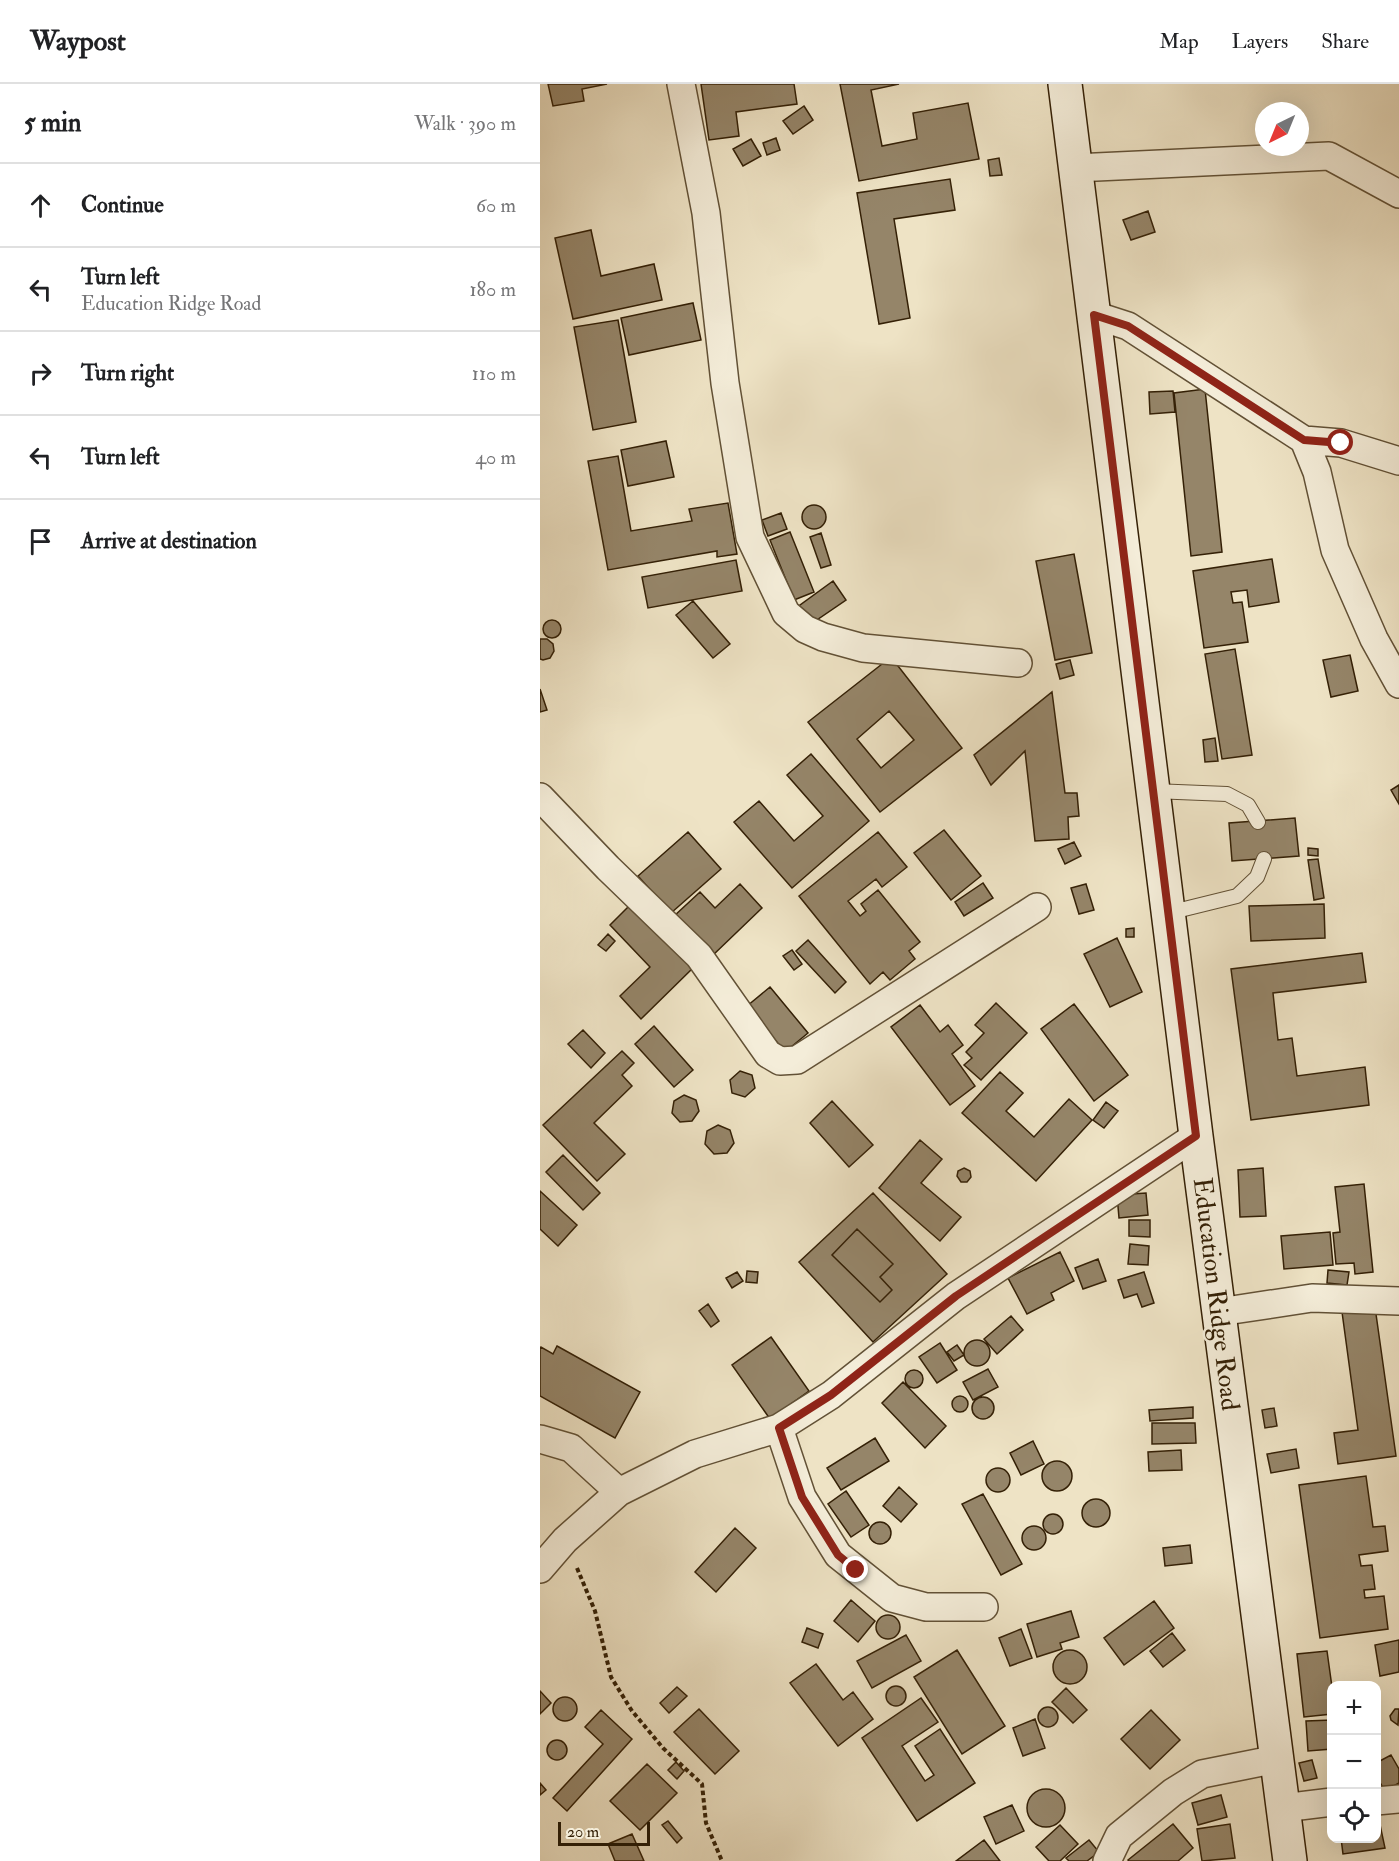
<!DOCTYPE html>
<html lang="en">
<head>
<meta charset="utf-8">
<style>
  body { margin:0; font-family:"IM FELL Double Pica",serif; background:#f2f2f2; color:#202124 }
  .controls { position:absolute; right:18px; bottom:18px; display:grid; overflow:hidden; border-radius:12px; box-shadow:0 6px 24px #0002 }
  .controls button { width:54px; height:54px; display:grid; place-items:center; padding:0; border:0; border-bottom:2px solid #e0e0e0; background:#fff; color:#202124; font:30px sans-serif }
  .compass { position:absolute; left:715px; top:18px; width:54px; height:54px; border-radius:50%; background:#fff; box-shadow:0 6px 24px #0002; rotate:223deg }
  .scale { position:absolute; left:18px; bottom:15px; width:92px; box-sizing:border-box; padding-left:6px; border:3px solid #342006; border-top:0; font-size:16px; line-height:21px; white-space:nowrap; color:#342006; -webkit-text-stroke:4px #f4edd9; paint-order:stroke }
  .stop { position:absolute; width:18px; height:18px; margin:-14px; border:4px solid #8f2418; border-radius:50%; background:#fff }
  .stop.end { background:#8f2418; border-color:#fff; box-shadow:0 2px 6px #0008 }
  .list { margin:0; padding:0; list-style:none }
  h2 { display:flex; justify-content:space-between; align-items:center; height:78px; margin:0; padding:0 24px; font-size:26px }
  h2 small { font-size:20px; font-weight:400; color:#757577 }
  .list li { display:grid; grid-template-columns:39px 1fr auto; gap:18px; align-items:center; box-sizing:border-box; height:84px; padding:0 24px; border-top:2px solid #e0e0e0 }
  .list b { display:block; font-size:22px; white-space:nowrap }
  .list p { margin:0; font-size:20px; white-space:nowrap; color:#757577 }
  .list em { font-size:20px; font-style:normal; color:#757577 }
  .icon { flex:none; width:33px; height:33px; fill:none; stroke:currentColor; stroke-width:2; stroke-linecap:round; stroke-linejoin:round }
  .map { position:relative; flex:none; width:859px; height:1777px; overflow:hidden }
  header { display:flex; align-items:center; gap:36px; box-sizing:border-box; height:84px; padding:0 30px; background:#fff; border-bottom:2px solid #e0e0e0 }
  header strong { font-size:28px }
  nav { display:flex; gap:33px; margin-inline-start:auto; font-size:21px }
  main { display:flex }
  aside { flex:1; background:#fff }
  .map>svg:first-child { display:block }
  .building { fill:#958569; stroke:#342006; stroke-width:1.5; fill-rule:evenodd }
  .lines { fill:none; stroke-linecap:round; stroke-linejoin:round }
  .service-casing { stroke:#625136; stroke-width:16 }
  .minor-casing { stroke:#625136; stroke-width:30 }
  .secondary-casing { stroke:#342006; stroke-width:36 }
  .path { stroke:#342006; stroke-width:4; stroke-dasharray:4.5 3; stroke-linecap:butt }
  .service { stroke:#f4edd9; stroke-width:14 }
  .minor { stroke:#f4edd9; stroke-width:27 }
  .secondary { stroke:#f4edd9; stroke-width:33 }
  .route { stroke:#8f2418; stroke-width:8 }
  .labels { text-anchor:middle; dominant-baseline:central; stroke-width:5; stroke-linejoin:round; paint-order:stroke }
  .street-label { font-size:26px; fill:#342006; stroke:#f4edd9 }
</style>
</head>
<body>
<header>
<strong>Waypost</strong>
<nav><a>Map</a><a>Layers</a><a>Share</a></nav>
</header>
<main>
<aside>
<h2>5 min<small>Walk · 390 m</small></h2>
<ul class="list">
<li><svg class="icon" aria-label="ahead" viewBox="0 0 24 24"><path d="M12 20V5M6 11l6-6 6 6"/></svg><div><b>Continue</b></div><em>60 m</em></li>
<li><svg class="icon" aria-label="left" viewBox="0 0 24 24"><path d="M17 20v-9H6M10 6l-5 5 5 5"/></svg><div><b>Turn left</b><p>Education Ridge Road</p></div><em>180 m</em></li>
<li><svg class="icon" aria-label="right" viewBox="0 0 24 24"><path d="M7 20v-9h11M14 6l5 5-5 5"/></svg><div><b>Turn right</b></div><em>110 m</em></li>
<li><svg class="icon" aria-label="left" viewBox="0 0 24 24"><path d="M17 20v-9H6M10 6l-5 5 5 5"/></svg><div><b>Turn left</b></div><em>40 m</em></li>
<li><svg class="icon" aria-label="arrive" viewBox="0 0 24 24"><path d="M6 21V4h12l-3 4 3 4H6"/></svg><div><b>Arrive at destination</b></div></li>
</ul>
</aside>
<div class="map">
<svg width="859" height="1777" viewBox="0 0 859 1777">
  <rect width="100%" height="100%" fill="#eee3c5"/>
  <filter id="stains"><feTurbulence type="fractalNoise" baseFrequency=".00333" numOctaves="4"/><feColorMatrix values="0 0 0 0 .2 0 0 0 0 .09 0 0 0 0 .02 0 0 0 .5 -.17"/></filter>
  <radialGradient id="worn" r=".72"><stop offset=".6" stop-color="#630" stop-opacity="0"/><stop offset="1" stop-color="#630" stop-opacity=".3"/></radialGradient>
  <!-- building -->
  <path class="building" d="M8 0H67L42 5 44 17 13 22Z
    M161 0H254L257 20 196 28 199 52 169 56Z
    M300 0H359L331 6 342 62 377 55 373 29 428 19 439 75 319 97Z
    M264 22 273 36 253 50 243 37Z
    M236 54 240 66 227 71 223 59Z
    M211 55 221 72 203 82 193 65Z
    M459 74 462 91 450 92 448 76Z
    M410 95 415 126 354 135 370 234 339 240 317 109Z
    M608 127 615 148 591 156 583 136Z
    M51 146 61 192 114 180 122 216 33 235 15 154Z
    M153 219 161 256 89 271 81 234Z
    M78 236 96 338 53 346 34 243Z
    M665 305 682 468 651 472 634 309Z
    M633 307 635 328 610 330 609 308Z
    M126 357 134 393 88 402 81 366Z
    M78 372 91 447 152 437 149 425 188 419 197 470 177 473V467L68 486 48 377Z
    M262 433a12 12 0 1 1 24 0a12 12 0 1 1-24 0Z
    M241 429 247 445 228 452 222 436Z
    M250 448 274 508 254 516 230 456Z
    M281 449 291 481 281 484 270 453Z
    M534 470 552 569 515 576 496 477Z
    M732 475 739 518 709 523 707 506 691 508 693 519 702 518 708 558 664 564 653 487Z
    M196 476 202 507 108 524 102 493Z
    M293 497 306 516 268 542 256 524Z
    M153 517 190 560 173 574 136 531Z
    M3 545a9 9 0 1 1 18 0a9 9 0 1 1-18 0Z
    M0 555H7L13 560 14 567 10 574 3 576 0 575Z
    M695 565 712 671 682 675 665 570Z
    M810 571 818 607 791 613 783 576Z
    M351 573 422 664 340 728 268 638ZM349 627 374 656 341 684 317 655Z
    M530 576 534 591 520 595 516 580Z
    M0 605 7 626 0 628Z
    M512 608 525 709H537L539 732 528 733 529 755 495 757 485 667 451 701 434 671Z
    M675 654 678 677 665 678 663 656Z
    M271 670 329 737 252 804 194 738 219 717 254 757 283 732 247 691Z
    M859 701V720L851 706Z
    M755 734 759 772 692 777 689 739Z
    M404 746 441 792 411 816 374 769Z
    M148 748 181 785 131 829 98 792Z
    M338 748 367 783 342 803 336 795 308 817 320 832 326 827 321 820 338 806 380 858 369 867 375 875 350 896 343 888 330 900 259 812Z
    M534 758 541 772 525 780 518 765Z
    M768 764 778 765V772L768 771Z
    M778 775 784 814 774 816 768 776Z
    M443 799 453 814 424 832 415 818Z
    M200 800 222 824 171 873 133 833 160 808 175 824Z
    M546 800 554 826 539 830 531 804Z
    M94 817 156 881 101 935 80 912 110 883 70 841Z
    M784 820 785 854 711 857 709 822Z
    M594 844V853H586V845Z
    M68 850 75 857 66 867 58 861Z
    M577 854 602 908 570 923 544 870Z
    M268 856 306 898 295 909 256 867Z
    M252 866 262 880 254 886 243 872Z
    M822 869 826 898 733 909 738 956 752 954 757 992 825 983 829 1021 711 1036 691 885Z
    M230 903 268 949 245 968 207 922Z
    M456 919 487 949 441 996 424 981 432 974 426 968 444 949 435 941Z
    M534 920 588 991 554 1017 501 945Z
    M380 921 400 948 408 941 423 961 412 970 435 1002 410 1021 351 943Z
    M114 942 153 986 134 1003 95 960Z
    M43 946 65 969 51 984 28 960Z
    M82 967 94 979 82 991 92 1002 54 1039 85 1070 57 1097 3 1041Z
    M200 987 212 991 215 1004 205 1013 192 1009 190 996Z
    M460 988 483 1009 466 1027 494 1053 529 1015 552 1036 496 1097 422 1029Z
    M144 1011 156 1016 159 1027 152 1037 140 1038 132 1029 134 1017Z
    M292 1017 333 1061 309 1083 270 1039Z
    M566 1018 578 1027 564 1044 553 1036Z
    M178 1041 190 1046 194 1059 187 1069 174 1070 165 1060 167 1047Z
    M380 1056 402 1075 381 1099 421 1133 400 1157 339 1104Z
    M23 1071 60 1109 43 1126 6 1088Z
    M424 1084 430 1087 431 1093 427 1098H421L417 1092 418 1087Z
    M723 1084 726 1132 700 1133 698 1086Z
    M824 1100 833 1188 815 1190 814 1179 796 1180 793 1149 800 1148 795 1103Z
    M0 1107 37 1141 18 1162 0 1145Z
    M333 1109 407 1190 333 1258 259 1178ZM317 1145 353 1180 340 1193 352 1206 340 1218 292 1171Z
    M606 1109 608 1131 579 1134 577 1111Z
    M589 1136H610V1153L589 1152Z
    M317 1145 353 1180 340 1193 352 1206 340 1218 292 1171Z
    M790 1148 793 1181 744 1185 741 1152Z
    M590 1160 609 1162 608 1181 588 1180Z
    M520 1168 534 1197 511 1209 514 1216 487 1230 468 1194Z
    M558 1175 566 1197 543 1205 535 1184Z
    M788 1186 809 1188 807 1201 787 1199Z
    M207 1187 218 1188 217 1199 206 1198Z
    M197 1188 203 1197 192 1204 186 1194Z
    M604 1188 614 1219 602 1223 597 1210 584 1214 578 1196Z
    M168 1220 179 1237 171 1243 159 1227Z
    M835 1223 856 1372 798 1380 794 1349 818 1346 802 1228Z
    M471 1232 483 1246 457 1270 444 1255Z
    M231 1253 269 1307 230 1335 192 1281Z
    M424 1269a13 13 0 1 1 26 0a13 13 0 1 1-26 0Z
    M400 1259 417 1286 397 1299 379 1273Z
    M417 1261 424 1271 414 1277 407 1268Z
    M17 1262 100 1308 75 1354 0 1312V1265L1 1263 13 1270Z
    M448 1285 458 1303 433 1316 423 1298Z
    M365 1295a9 9 0 1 1 18 0a9 9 0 1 1-18 0Z
    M363 1298 406 1342 385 1364 342 1319Z
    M412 1320a8 8 0 1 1 16 0a8 8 0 1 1-16 0Z
    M432 1324a11 11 0 1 1 22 0a11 11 0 1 1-22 0Z
    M653 1323V1334L610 1337 609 1326Z
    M734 1324 737 1342 725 1344 722 1326Z
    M612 1339H655L656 1359 612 1360Z
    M335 1354 349 1377 301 1406 287 1384Z
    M493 1357 504 1380 481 1391 470 1369Z
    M756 1365 759 1384 731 1389 727 1370Z
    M641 1366 642 1386 609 1387 608 1368Z
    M502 1392a15 15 0 1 1 30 0a15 15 0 1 1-30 0Z
    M446 1396a12 12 0 1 1 24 0a12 12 0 1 1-24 0Z
    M826 1392 833 1443 845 1442 848 1467 819 1471 821 1482 832 1481 835 1505 824 1506 825 1514 844 1512 848 1545 780 1554 759 1401Z
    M359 1403 377 1420 361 1438 343 1422Z
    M306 1407 329 1441 311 1453 288 1420Z
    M443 1410 482 1480 461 1491 422 1420Z
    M542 1429a14 14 0 1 1 28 0a14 14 0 1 1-28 0Z
    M503 1440a10 10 0 1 1 20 0a10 10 0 1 1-20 0Z
    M329 1449a11 11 0 1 1 22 0a11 11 0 1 1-22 0Z
    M482 1454a12 12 0 1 1 24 0a12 12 0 1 1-24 0Z
    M195 1444 216 1464 176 1508 155 1488Z
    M650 1461 652 1479 625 1482 623 1464Z
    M311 1516 335 1537 318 1558 294 1537Z
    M614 1517 634 1544 584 1581 564 1554Z
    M531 1527 539 1553 520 1559 522 1565 497 1573 487 1540Z
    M336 1543a12 12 0 1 1 24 0a12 12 0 1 1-24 0Z
    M267 1544 283 1550 278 1564 262 1558Z
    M481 1545 492 1574 470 1582 459 1554Z
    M632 1549 645 1566 623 1583 610 1567Z
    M366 1551 381 1577 332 1604 317 1577Z
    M859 1556V1588L840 1592 835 1561Z
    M417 1566 465 1642 422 1670 374 1593Z
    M513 1583a17 17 0 1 1 34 0a17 17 0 1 1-34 0Z
    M787 1567 792 1603V1630L764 1633 757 1570Z
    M276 1580 303 1616 313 1608 333 1635 298 1662 250 1599Z
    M346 1612a10 10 0 1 1 20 0a10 10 0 1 1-20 0Z
    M137 1603 147 1612 129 1629 120 1619Z
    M526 1604 547 1626 533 1639 512 1618Z
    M0 1607 11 1619 0 1630Z
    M13 1625a12 12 0 1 1 24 0a12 12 0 1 1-24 0Z
    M381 1614 398 1638 362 1662 385 1697 394 1691 375 1662 400 1645 435 1699 377 1737 322 1654Z
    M498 1633a10 10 0 1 1 20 0a10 10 0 1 1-20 0Z
    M159 1625 199 1667 175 1690 134 1648Z
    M855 1625H859L858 1641 851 1636 850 1632Z
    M61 1626 92 1655 27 1727 13 1714 63 1660 45 1643Z
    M611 1626 640 1656 610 1685 581 1655Z
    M495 1635 505 1664 483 1672 473 1644Z
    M792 1636V1665L768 1667 766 1637Z
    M7 1666a10 10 0 1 1 20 0a10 10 0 1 1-20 0Z
    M851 1671 859 1685V1699L845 1707 836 1692V1679Z
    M772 1676 777 1694 764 1697 759 1679Z
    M136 1678 144 1687 137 1695 128 1686Z
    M107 1680 137 1709 100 1746 70 1717Z
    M0 1699 6 1706 0 1711Z
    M487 1724a19 19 0 1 1 38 0a19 19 0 1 1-38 0Z
    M681 1711 687 1733 658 1741 652 1719Z
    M472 1721 484 1747 456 1760 444 1733Z
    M836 1722 845 1764 803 1770 801 1754H836Z
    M128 1737 142 1754 137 1759 122 1741Z
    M633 1740 653 1764 638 1777H589L588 1776Z
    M690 1740 695 1774 662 1777 657 1745Z
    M520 1741 538 1760 520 1777H509L496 1763Z
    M92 1750 104 1777H75L68 1760Z
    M444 1756 460 1777H416Z
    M549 1756 559 1768 547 1777H529L526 1774Z"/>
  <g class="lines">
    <defs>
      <path id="service" d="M613 707 687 710 708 721 718 738
        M628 829 697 812 717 793 724 775"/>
      <path id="minor" d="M141 0 166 129 185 299 210 453 246 529 265 545 283 553 323 564 478 579
        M535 84 789 72 859 110
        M554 231 588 242 764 356 777 388 795 466 834 555 859 600
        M764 356 801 359 859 377
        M0 713 68 784 159 872 228 970 240 977 257 976 497 823
        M679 1228 772 1214 859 1217
        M239 1344 262 1413 298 1471 352 1514 386 1523H444
        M0 1355 31 1364 79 1408
        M0 1485 25 1456 79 1408 155 1370 239 1344 291 1311 416 1212 656 1052
        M836 1717 859 1715
        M743 1724 792 1718
        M567 1777 579 1752 633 1708 662 1690 737 1675"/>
      <path id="secondary" d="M525 0 656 1052 750 1777"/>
    </defs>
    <!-- service casing -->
    <use href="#service" class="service-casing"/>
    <!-- minor casing -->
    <use href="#minor" class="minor-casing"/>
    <!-- secondary casing -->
    <use href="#secondary" class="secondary-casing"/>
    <!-- path -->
    <path class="path" d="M37 1484 55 1527 71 1593 92 1627 123 1664 162 1700 166 1739 182 1777"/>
    <!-- service -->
    <use href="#service" class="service"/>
    <!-- minor -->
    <use href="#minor" class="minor"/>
    <!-- secondary -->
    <use href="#secondary" class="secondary"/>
  </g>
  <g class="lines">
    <!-- route -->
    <path class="route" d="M316 1486 298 1471 262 1413 239 1344 291 1311 416 1212 656 1052 554 231 588 242 764 356 801 359"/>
  </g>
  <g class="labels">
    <!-- street labels -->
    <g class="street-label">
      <text transform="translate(676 1210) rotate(83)">Education Ridge Road</text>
    </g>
  </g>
  <rect width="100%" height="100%" filter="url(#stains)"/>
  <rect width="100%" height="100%" fill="url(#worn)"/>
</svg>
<div class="controls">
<button>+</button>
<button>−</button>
<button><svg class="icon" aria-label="locate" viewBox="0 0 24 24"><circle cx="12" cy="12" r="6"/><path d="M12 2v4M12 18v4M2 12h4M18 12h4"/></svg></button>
</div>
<svg class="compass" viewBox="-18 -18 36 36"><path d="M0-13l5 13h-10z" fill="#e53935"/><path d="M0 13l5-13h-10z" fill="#757577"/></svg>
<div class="scale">20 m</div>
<div class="stop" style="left:801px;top:359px"></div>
<div class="stop end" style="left:316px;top:1486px"></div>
</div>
</main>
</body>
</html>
